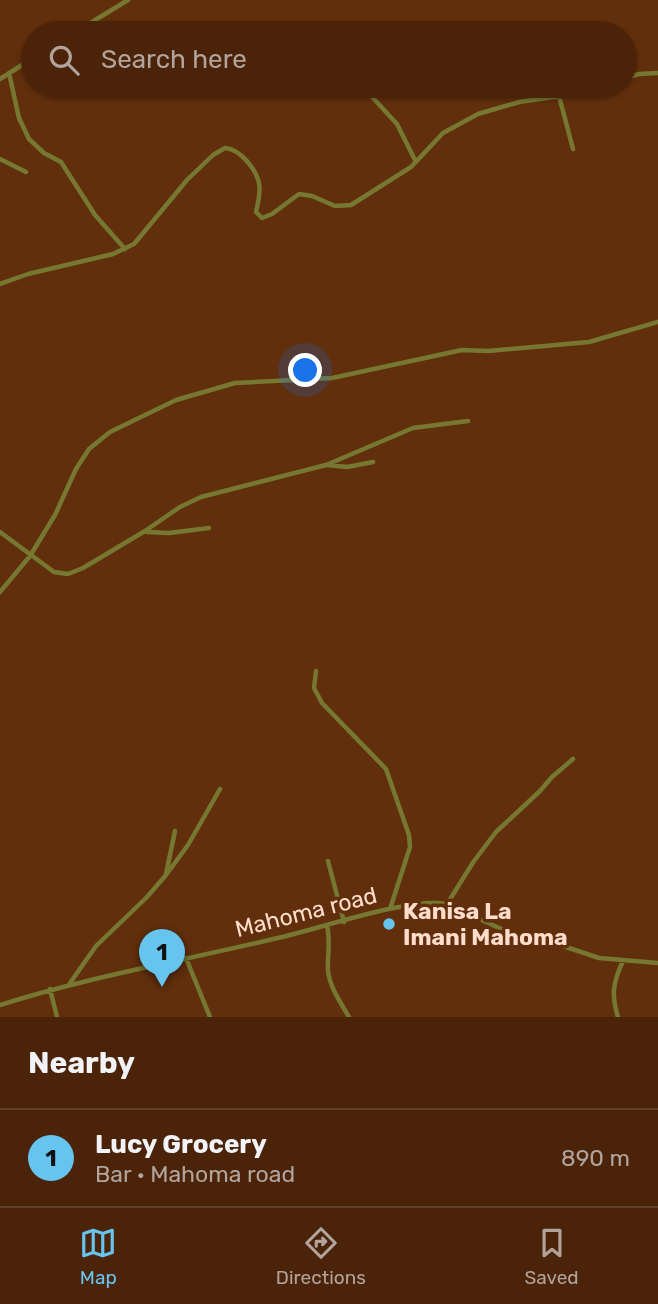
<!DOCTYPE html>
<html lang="en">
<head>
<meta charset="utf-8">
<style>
  body { margin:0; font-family:Rubik,sans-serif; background:#512b12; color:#f1f3f6 }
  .you { position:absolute; left:306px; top:371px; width:24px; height:24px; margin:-18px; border:5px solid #fff; border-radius:50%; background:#1a73e8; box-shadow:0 0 0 10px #1a73e833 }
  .badge { display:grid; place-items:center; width:46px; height:46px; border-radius:50%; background:#66c4ef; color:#111; font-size:23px; font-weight:700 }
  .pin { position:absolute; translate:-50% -58px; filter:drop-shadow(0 2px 4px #0008) }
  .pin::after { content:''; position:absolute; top:37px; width:24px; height:21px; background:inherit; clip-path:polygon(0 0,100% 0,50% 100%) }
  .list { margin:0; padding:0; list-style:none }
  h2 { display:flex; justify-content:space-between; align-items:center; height:91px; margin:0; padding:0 28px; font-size:30px }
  h2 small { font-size:23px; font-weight:400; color:#b2a49c }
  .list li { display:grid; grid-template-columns:46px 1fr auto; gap:21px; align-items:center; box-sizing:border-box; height:98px; padding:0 28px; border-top:2px solid #61402a }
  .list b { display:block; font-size:26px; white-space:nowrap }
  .list p { margin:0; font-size:23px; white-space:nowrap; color:#b2a49c }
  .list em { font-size:23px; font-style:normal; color:#b2a49c }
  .icon { flex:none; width:38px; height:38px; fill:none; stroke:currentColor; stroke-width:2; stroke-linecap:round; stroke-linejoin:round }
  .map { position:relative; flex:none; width:658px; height:1017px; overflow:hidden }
  .search { position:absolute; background:#4a2309; box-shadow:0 2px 5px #0004; left:21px; right:21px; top:21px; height:77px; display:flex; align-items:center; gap:18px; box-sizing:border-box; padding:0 24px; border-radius:38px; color:#b2a49c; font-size:26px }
  .sheet { height:189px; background:#4a2309 }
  nav { display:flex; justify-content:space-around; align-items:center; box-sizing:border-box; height:98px; border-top:2px solid #61402a; background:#4a2309; font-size:19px; color:#b2a49c }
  nav a { display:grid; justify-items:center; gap:4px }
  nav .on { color:#66c4ef }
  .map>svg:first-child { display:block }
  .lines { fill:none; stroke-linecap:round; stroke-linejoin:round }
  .street { stroke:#767832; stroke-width:4.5 }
  .poi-dot { fill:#66c4ef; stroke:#622f0c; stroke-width:2.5 }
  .labels { text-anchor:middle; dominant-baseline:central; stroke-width:7; stroke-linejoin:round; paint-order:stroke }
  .poi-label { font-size:23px; font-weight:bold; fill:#feddcc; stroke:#622f0c; text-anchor:start }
  .street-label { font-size:23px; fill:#feddcc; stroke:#622f0c }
</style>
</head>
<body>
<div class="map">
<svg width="658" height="1017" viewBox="0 0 658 1017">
  <rect width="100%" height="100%" fill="#622f0c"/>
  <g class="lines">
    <!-- street -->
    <path class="street" d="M313 25 316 33
      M85 28 90 33
      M74 33 128 0
      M9 73 19 118 29 139 44 153 61 162 95 215 125 249
      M625 78 639 74 658 73
      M0 79 33 58
      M128 86 129 91
      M362 86 397 124 416 162
      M559 96 573 149
      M0 159 26 172
      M0 284 28 274 113 254 134 244 187 180 213 155 225 148C240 149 256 169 259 183 261 192 258 203 256 212L262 218 272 214 299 194 312 196 335 206 351 205 411 167 443 133 478 114 519 102 581 93 606 86
      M327 465 347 467 373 462
      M0 532 54 572 68 574 83 568 145 531 180 507 201 497 326 465 413 428 468 421
      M147 532 169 533 209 528
      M0 592 30 556 55 515 76 469 89 449 110 432 176 400 235 383 332 378 462 350 488 351 589 342 658 322
      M316 671 314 688 322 703 386 769 409 835 410 847 390 909
      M328 861 344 922
      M166 874 175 831
      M447 904 474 861 496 832 540 791 552 777 573 759
      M327 926C331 942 327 955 328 971 330 988 341 1003 349 1017
      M186 958 210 1017
      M70 983 96 946 147 897 166 875 188 845 220 789
      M50 989 57 1017
      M0 1005C95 975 193 959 290 935 327 926 413 897 447 904L512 934 557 944 599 958 658 963
      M618 1017C611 995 613 982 623 961"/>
  </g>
  <!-- markers -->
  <circle class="poi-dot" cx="389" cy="924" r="7"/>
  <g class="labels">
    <!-- poi labels -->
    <g class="poi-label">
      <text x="403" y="911">Kanisa La<tspan x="403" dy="26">Imani Mahoma</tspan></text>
    </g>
    <!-- street labels -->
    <g class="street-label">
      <text transform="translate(306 912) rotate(-14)">Mahoma road</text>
    </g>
  </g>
</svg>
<div class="you"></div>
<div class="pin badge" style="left:162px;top:987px">1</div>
<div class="search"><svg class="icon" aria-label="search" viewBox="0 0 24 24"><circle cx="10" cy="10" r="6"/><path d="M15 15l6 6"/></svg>Search here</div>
</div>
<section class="sheet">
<h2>Nearby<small></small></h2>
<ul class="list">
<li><span class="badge">1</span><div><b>Lucy Grocery</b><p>Bar · Mahoma road</p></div><em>890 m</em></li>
</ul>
</section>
<nav>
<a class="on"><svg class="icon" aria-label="map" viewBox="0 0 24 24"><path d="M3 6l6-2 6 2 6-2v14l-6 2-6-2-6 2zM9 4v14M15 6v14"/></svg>Map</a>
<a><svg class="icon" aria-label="directions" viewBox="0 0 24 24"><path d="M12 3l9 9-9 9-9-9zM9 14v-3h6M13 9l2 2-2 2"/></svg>Directions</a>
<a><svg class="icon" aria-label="saved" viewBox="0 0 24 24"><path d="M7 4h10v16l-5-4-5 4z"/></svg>Saved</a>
</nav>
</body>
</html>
